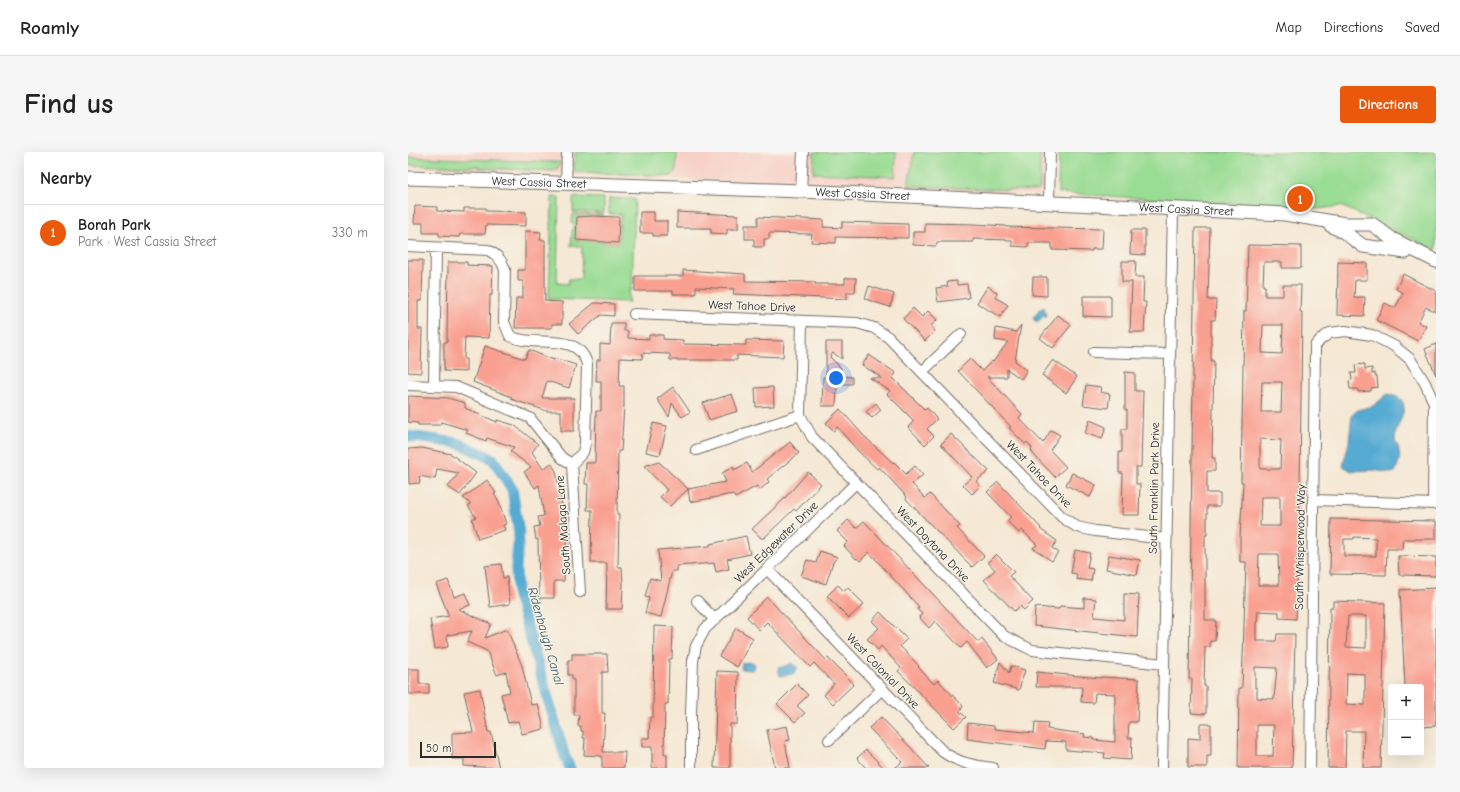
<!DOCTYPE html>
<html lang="en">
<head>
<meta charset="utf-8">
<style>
  body { margin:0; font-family:"Comic Neue",sans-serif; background:#f6f6f6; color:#222 }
  .controls { position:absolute; right:12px; bottom:12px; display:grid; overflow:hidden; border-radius:4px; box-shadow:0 4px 16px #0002 }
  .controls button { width:36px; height:36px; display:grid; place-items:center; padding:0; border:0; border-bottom:1px solid #e0e0e0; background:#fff; color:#222; font:20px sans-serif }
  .scale { position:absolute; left:12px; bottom:10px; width:76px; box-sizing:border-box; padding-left:4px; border:2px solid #2b2b2b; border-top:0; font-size:11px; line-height:14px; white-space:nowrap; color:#2b2b2b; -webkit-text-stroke:3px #f7f3e8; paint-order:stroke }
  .you { position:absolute; left:428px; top:226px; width:14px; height:14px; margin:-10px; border:3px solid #fff; border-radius:50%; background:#1a73e8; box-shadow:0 0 0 6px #1a73e833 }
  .badge { display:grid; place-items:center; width:26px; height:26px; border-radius:50%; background:#ea580c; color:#fff; font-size:13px; font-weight:700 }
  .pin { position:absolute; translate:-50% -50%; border:2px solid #fff; box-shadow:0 1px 4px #0006 }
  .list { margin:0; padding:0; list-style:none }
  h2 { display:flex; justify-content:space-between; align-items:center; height:52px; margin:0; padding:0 16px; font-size:17px }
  h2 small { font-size:13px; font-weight:400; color:#767676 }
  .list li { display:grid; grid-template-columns:26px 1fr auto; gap:12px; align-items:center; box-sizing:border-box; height:56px; padding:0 16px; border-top:1px solid #e0e0e0 }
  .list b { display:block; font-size:15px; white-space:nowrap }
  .list p { margin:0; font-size:13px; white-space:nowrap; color:#767676 }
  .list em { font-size:13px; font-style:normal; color:#767676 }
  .map { position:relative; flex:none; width:1028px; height:616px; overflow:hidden; border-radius:4px }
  header { display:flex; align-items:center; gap:24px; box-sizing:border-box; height:56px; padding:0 20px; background:#fff; border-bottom:1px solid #e0e0e0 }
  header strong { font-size:19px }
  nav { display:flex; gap:22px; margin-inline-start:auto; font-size:14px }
  .intro { display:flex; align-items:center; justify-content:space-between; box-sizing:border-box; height:96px; padding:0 24px }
  h1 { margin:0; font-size:28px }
  .button { padding:10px 18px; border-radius:4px; background:#ea580c; color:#fff; font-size:14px; font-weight:700 }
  main { display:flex; gap:24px; padding:0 24px }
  aside { flex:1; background:#fff; border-radius:4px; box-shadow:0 4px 16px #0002 }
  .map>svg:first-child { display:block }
  .built { fill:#f7d1c8 }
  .green { fill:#99dc93; stroke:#62845f }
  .water { fill:#57abd3; stroke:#416b7f }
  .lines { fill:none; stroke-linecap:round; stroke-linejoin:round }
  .canal { stroke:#57abd3; stroke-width:11 }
  .building { fill:#f9a091; fill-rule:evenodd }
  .minor-casing { stroke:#726d66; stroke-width:12 }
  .tertiary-casing { stroke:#726d66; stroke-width:15 }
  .minor { stroke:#fff; stroke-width:10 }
  .tertiary { stroke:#fff; stroke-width:13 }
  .labels { text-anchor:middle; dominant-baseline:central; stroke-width:3; stroke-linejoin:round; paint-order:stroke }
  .street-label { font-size:12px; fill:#2b2b2b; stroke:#f7f3e8 }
  .water-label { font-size:13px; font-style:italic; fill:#3a5866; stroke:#f7f3e8 }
</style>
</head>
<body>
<header>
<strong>Roamly</strong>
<nav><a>Map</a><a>Directions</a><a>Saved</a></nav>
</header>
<div class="intro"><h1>Find us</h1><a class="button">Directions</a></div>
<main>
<aside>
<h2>Nearby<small></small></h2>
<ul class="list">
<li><span class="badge">1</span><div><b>Borah Park</b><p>Park · West Cassia Street</p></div><em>330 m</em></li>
</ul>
</aside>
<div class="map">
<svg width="1028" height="616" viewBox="0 0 1028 616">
  <rect width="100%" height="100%" fill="#f7f3e8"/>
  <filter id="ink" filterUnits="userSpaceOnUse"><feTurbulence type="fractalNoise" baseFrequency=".025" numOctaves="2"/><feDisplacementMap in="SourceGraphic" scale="8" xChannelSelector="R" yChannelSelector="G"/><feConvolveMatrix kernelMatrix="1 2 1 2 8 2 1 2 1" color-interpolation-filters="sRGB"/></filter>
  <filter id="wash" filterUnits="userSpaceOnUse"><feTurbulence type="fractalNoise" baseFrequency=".012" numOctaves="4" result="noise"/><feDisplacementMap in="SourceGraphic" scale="16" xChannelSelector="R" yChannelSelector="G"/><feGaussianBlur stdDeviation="0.9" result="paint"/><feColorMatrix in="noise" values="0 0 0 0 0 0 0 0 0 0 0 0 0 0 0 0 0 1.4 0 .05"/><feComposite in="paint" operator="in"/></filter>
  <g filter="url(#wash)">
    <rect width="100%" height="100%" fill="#f5e8d4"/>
    <!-- built -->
    <path class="built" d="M0 0H637L636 43 0 15Z"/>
    <!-- green -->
    <path class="green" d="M167 0H269L268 20 263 24 168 20 166 17Z
      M406 0H488L487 25 405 21Z
      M506 0H632V37L629 39 500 34Z
      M651 0H1028V98L933 54 910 57 650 41Z
      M0 5 149 10H152L151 15 144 19 71 16 69 14 62 15 0 13Z
      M144 45H151L149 131 160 132 161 127H173L174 94H163L164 78H166V75L169 73 168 88 210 91 213 62H201V46L227 47 224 138H221V150L141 147Z
      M165 45 196 46V61L165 60Z
      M165 62 196 63 195 64 169 65V72H164Z"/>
    <!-- water -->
    <path class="water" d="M636 155 638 164H635L631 169H627L625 166 630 160V158Z
      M980 242C1011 248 987 269 987 287 987 290 989 293 990 296 993 305 991 312 987 320L982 321 965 318 944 319 935 314 941 290 944 263 950 258 965 254Z
      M342 510 346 511 347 515 344 518 333 517 334 511Z
      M384 510 390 516 385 522 372 524 370 516 381 513Z"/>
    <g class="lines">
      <!-- canal -->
      <path class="canal" d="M0 284 50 291 85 307 104 337 111 381 108 416 109 440 157 605 162 616"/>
    </g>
    <g id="blocks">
      <!-- building -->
      <path class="building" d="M7 54 29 55V59L56 60V56H78V59L118 60V74L78 73 77 82H52L51 85 31 84V81H15V71H6Z
        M232 60H246V69H259V84H245V81H232Z
        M269 60 330 63V77H319V82L303 81V76H269Z
        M185 64 211 65 210 91 168 88 169 65Z
        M350 65 416 68 415 75 434 76V70L500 72V86L428 85V91L403 90 404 82 361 81V87H356V95H346V87H337V73H350Z
        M517 71 566 72 598 74V75L695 77 694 97H684V99L644 98V91H620V95L604 94V88L565 87V90H529L528 94 505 93V80H517Z
        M787 76H802L800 148H808L807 168H803V209H806L804 306H807V319H799V341H812V354H799V383H797V468H808L807 489H802V495H797L796 534H798V562L783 561 784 527H781Z
        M723 78H737V103L722 102Z
        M117 79 133 80 132 88H137V149L154 150V172H144V176H107L108 146H115V129H110V118H117Z
        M840 93 893 94V116H874V110H856L855 134H857V144H875V133H893L892 160H894L892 334 888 467 871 466V460L850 459 849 470H848V489H868L869 482H887L884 616H830L831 536H834L838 410H832V387L835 330H833L836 159H838ZM855 173H875L874 202 854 201ZM854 230H874L873 260H853ZM852 287 873 288 872 317H852ZM853 345H872V374H852ZM851 402H870L871 433H850ZM847 515 869 516 866 547 849 546V536H847ZM849 573H866L865 604H849Z
        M0 108H15L14 149H10V177H14L13 221 0 220Z
        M714 109H728L727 125H736L735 150H738L736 180H722L724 130H714Z
        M40 110H59V113L85 114 84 143H82L81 186 57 185 56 207H58V220L36 219V190H39Z
        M930 110 959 111V128H947L946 145H957L956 164 929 163Z
        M275 118 337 122V129L407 130V132H437V126H448L447 140H439V147L325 142 326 137 288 135V142H265V139H227V124H275Z
        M995 122 1028 139V160L1018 155 1010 170 1018 174 1010 189 968 168 977 151 987 156 995 141 988 137Z
        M625 125H639V144L624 143Z
        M549 129V133L559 132 561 146 530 150 528 136 540 134 539 130Z
        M461 134 486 142 482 155 457 147Z
        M580 134 589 141 587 145 600 153 592 165 569 151Z
        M675 144H703V165L675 164Z
        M186 151 206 152V164L193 163 170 182 161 172Z
        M505 156 514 165 520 159 529 168 523 174 527 179 517 189 495 167Z
        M650 163 663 173 645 196 632 186Z
        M203 171H216V179H220V186L241 187V183H255V187L275 188V192L338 193V188L376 189 375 205 329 203V208H262V202L235 201 234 207 212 206 211 234H216V254L213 299H210L209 362H211L210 415H214L215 432 214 457H198L199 411H183L184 358H179L180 332H177L178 311H187L188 259H193V229H188L189 208H192V192L202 193Z
        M613 173 607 209 619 218 613 227 599 217V225H579L614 262 611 266 635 291 643 278 652 283 642 298 658 315 647 325 626 303 623 298 624 296 619 290 617 292 601 276 603 275 550 219 562 207 574 219 584 209 585 210 600 190 587 188 588 176 608 180Z
        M418 190H434V207L425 201 422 205 433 216V224L444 225V232H429L428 254H414L415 225H418Z
        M1028 192V223L1017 197Z
        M77 194 117 207 121 198 146 208V206L168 213 161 236 139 229 134 246H166V279H153V259H139L103 247 104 245 65 230Z
        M461 203 488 221 484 227H486L517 258 519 256 529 267 519 277 526 284 517 293 500 275 506 269 479 242 482 239 462 226H474L454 213Z
        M645 208 669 225 658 241 634 223Z
        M957 212V217L964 216V222L967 221V224H969L970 235 963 236V239L950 240V237H942L941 229 944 228 943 221H948L947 213Z
        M717 220 727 221V239H735L733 315H728V332H732L731 363H714L715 321H711V300H714V277H719V258H717Z
        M678 233 693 235 692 240 702 242 700 256 675 253Z
        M265 235 282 260 274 265 264 251 261 265 249 247Z
        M365 235 366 254 348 255 347 236Z
        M324 242 330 259 301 268 295 251Z
        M0 244 40 246 57 251V256L89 270V268L106 273 130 292 124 300 135 317 143 311 148 319 159 382 156 429H146V446H131L130 387 128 388 126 375 132 374 130 365 136 364 131 333 127 336 116 320 123 315 102 299 106 295 79 286 78 289 58 281 60 278 33 270 32 273H10V271L0 270Z
        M468 251 473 258 464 266 458 260Z
        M432 257 455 283 485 311 486 310 498 322 507 314 515 323 504 332 517 346 522 342 552 374 549 376 576 404 564 415 498 347 499 345 471 315 469 317 450 299 429 275 426 279 418 271Z
        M682 268 698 275 694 287 677 281Z
        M245 271 259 274 252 303 238 300Z
        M543 282 581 319 568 329 572 334 564 342 555 333 564 325 533 292Z
        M382 290 391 301 359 327 361 330 352 338 349 334 327 346 325 342 282 350 280 337 318 330 314 321 325 315 326 318 339 311 344 320Z
        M14 296 43 302 68 321 52 343 40 335 51 321 29 317 27 327 11 324 12 331 1 332 0 297Z
        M251 310 280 337 262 354 252 345 259 338 236 314Z
        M400 320 413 332 388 359 386 357 356 386H353L344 377 376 347Z
        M664 321 688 333 682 345 658 333Z
        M79 328 88 341 86 342 91 350 98 372 95 373 97 378 70 387 64 367 68 365 60 354 63 352 55 346Z
        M590 330 633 376 632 377 649 389 644 396 650 400 644 409 625 396 629 393 614 378 611 381 599 369 603 365 579 340Z
        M923 367 1028 369V387H995L994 397H979L978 423 922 422ZM946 385 968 386V404H936V387H946Z
        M440 368 448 376 456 369 570 490 574 487 590 507 579 516 559 490 553 496 527 469 521 476 511 465 514 462 509 457 511 455 461 400 452 409 449 406 448 407 436 394 440 390 429 379Z
        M338 384 342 402 319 407 321 417 308 420 306 411 269 414V419H264L253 465 237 461 241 446 237 445 242 426 253 429 250 398 302 394V392Z
        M667 398 682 401 679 416 685 417 683 429 668 427 669 422 663 421Z
        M412 399 430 405 425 410 418 432 393 424 399 408 408 411Z
        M588 402 606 420 601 424 625 449 616 458 612 454 606 459 576 428 587 418 580 410Z
        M701 403 732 408 729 423 698 417Z
        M990 404 1028 405V424L991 423Z
        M93 412 95 426 99 425 102 452 82 455 77 414Z
        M40 428 46 445 57 441 62 453 50 457 83 472 77 486 99 477 114 514 123 553 130 552 136 577 114 582 110 569 100 571 93 542 102 540 98 520 89 523 79 499 59 490 64 479 39 483 40 495 27 497 22 467 41 464 28 432Z
        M430 433 436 439 440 436 456 452 441 466 419 444Z
        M1028 436V574L1013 575V535H997L992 438Z
        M716 442 731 443 729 485 626 474 627 455 651 457 652 454 676 456V446L688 447 686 465 716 468Z
        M359 445 418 508 420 506 446 532 425 552 416 543 426 532 406 511 402 515 359 470 351 478 339 465Z
        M925 449 977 451 973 616H955L956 579H938L937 616H920L922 455H925ZM940 464H958V496L938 495ZM939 521 957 522V553L938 552Z
        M472 460 499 487 492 494 511 514 510 515 526 532 530 528 555 554 552 560 558 565 546 576 490 519 493 516 473 494 470 498 459 487 471 476 464 469Z
        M246 474 265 475 264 507H261L260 552H257L256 602H259V616H244V595H234V586H241L242 565H245Z
        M328 476 345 486 329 515 311 504Z
        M164 502H199L200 520H194V561H197L195 600H217L216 616H194V604L176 603 177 586H175V579H173V574H170L171 563H166V528H164V523H160V508H164Z
        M592 510 601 521 603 514 617 518 611 538 586 531Z
        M0 517H11V532H21V542H0Z
        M309 519 330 520 329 572H322V616H306Z
        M629 520 693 526V525L731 527 729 570H721L720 586H724L723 608 696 606 697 601 658 598V590L638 589 637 597 559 587 560 571 586 574V577L626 581 627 570 640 571 639 577 677 582 676 585 686 586V588L707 590V542L687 541 686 551 673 550 674 535H628Z
        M389 532 400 543 389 554 397 561 387 570 369 552Z
        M72 537 80 580H83L91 616 56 614V607H44V581L65 580 56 540Z
        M473 565 503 596 521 616H487L494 610 461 576Z
        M792 572H803V604H799V615H780V586L792 587Z
        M379 574 382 588 377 589 382 616H367L359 578Z
        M458 598 476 616H458L449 606Z"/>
    </g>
  </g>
  <g filter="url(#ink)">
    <use href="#blocks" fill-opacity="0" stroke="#726d66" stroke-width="1"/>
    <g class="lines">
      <defs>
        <path id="minor" d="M158 32 159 0
          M393 39 395 0
          M641 51 642 0
          M0 94 80 98C89 103 94 108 97 118L96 170 102 184C128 197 170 178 179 212L177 292 175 300 164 312 172 440
          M226 162 449 171 466 176 480 185 654 365 669 375 687 379 758 387
          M394 169 392 263 404 285 596 484 624 498 756 512
          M686 200 762 202
          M514 220 553 182
          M0 233 48 235 122 266 154 306 164 312
          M26 234 28 96
          M288 298 392 263
          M905 348 1028 352
          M359 417 535 600C551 611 566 614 585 616
          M289 449 307 468
          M421 588 474 537
          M283 616V560L285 509 288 494 297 477 448 331
          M754 616 765 57
          M902 616 907 194 913 187 922 181 937 179 964 183 986 194 1002 207 1017 231 1026 251 1025 352"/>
        <g id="tertiary">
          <path id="s1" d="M0 26 393 39 877 62 937 72H964L984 87 1028 109"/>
          <path d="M922 73 936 80 955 94 998 100"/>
        </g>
      </defs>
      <!-- minor casing -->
      <use href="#minor" class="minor-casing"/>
      <!-- tertiary casing -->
      <use href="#tertiary" class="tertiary-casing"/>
      <!-- minor -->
      <use href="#minor" class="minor"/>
      <!-- tertiary -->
      <use href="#tertiary" class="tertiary"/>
    </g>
  </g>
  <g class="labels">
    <!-- street labels -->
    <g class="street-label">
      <text stroke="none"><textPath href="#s1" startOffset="131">West Cassia Street</textPath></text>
      <text stroke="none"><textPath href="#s1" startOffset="455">West Cassia Street</textPath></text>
      <text stroke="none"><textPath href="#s1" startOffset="779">West Cassia Street</textPath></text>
      <text transform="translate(344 154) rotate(2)">West Tahoe Drive</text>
      <text transform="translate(631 322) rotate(46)">West Tahoe Drive</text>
      <text transform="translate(746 336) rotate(-89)">South Franklin Park Drive</text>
      <text transform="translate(155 373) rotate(-94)">South Malaga Lane</text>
      <text transform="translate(368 390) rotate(-44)">West Edgewater Drive</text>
      <text transform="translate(525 392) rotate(46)">West Daytona Drive</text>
      <text transform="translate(892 395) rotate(-89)">South Whisperwood Way</text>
      <text transform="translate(475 519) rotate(46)">West Colonial Drive</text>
    </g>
    <!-- water labels -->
    <g class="water-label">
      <text transform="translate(138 484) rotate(74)">Ridenbaugh Canal</text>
    </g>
  </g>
</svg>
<div class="controls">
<button>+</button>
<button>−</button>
</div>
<div class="scale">50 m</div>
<div class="you"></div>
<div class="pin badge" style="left:892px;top:47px">1</div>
</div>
</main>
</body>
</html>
